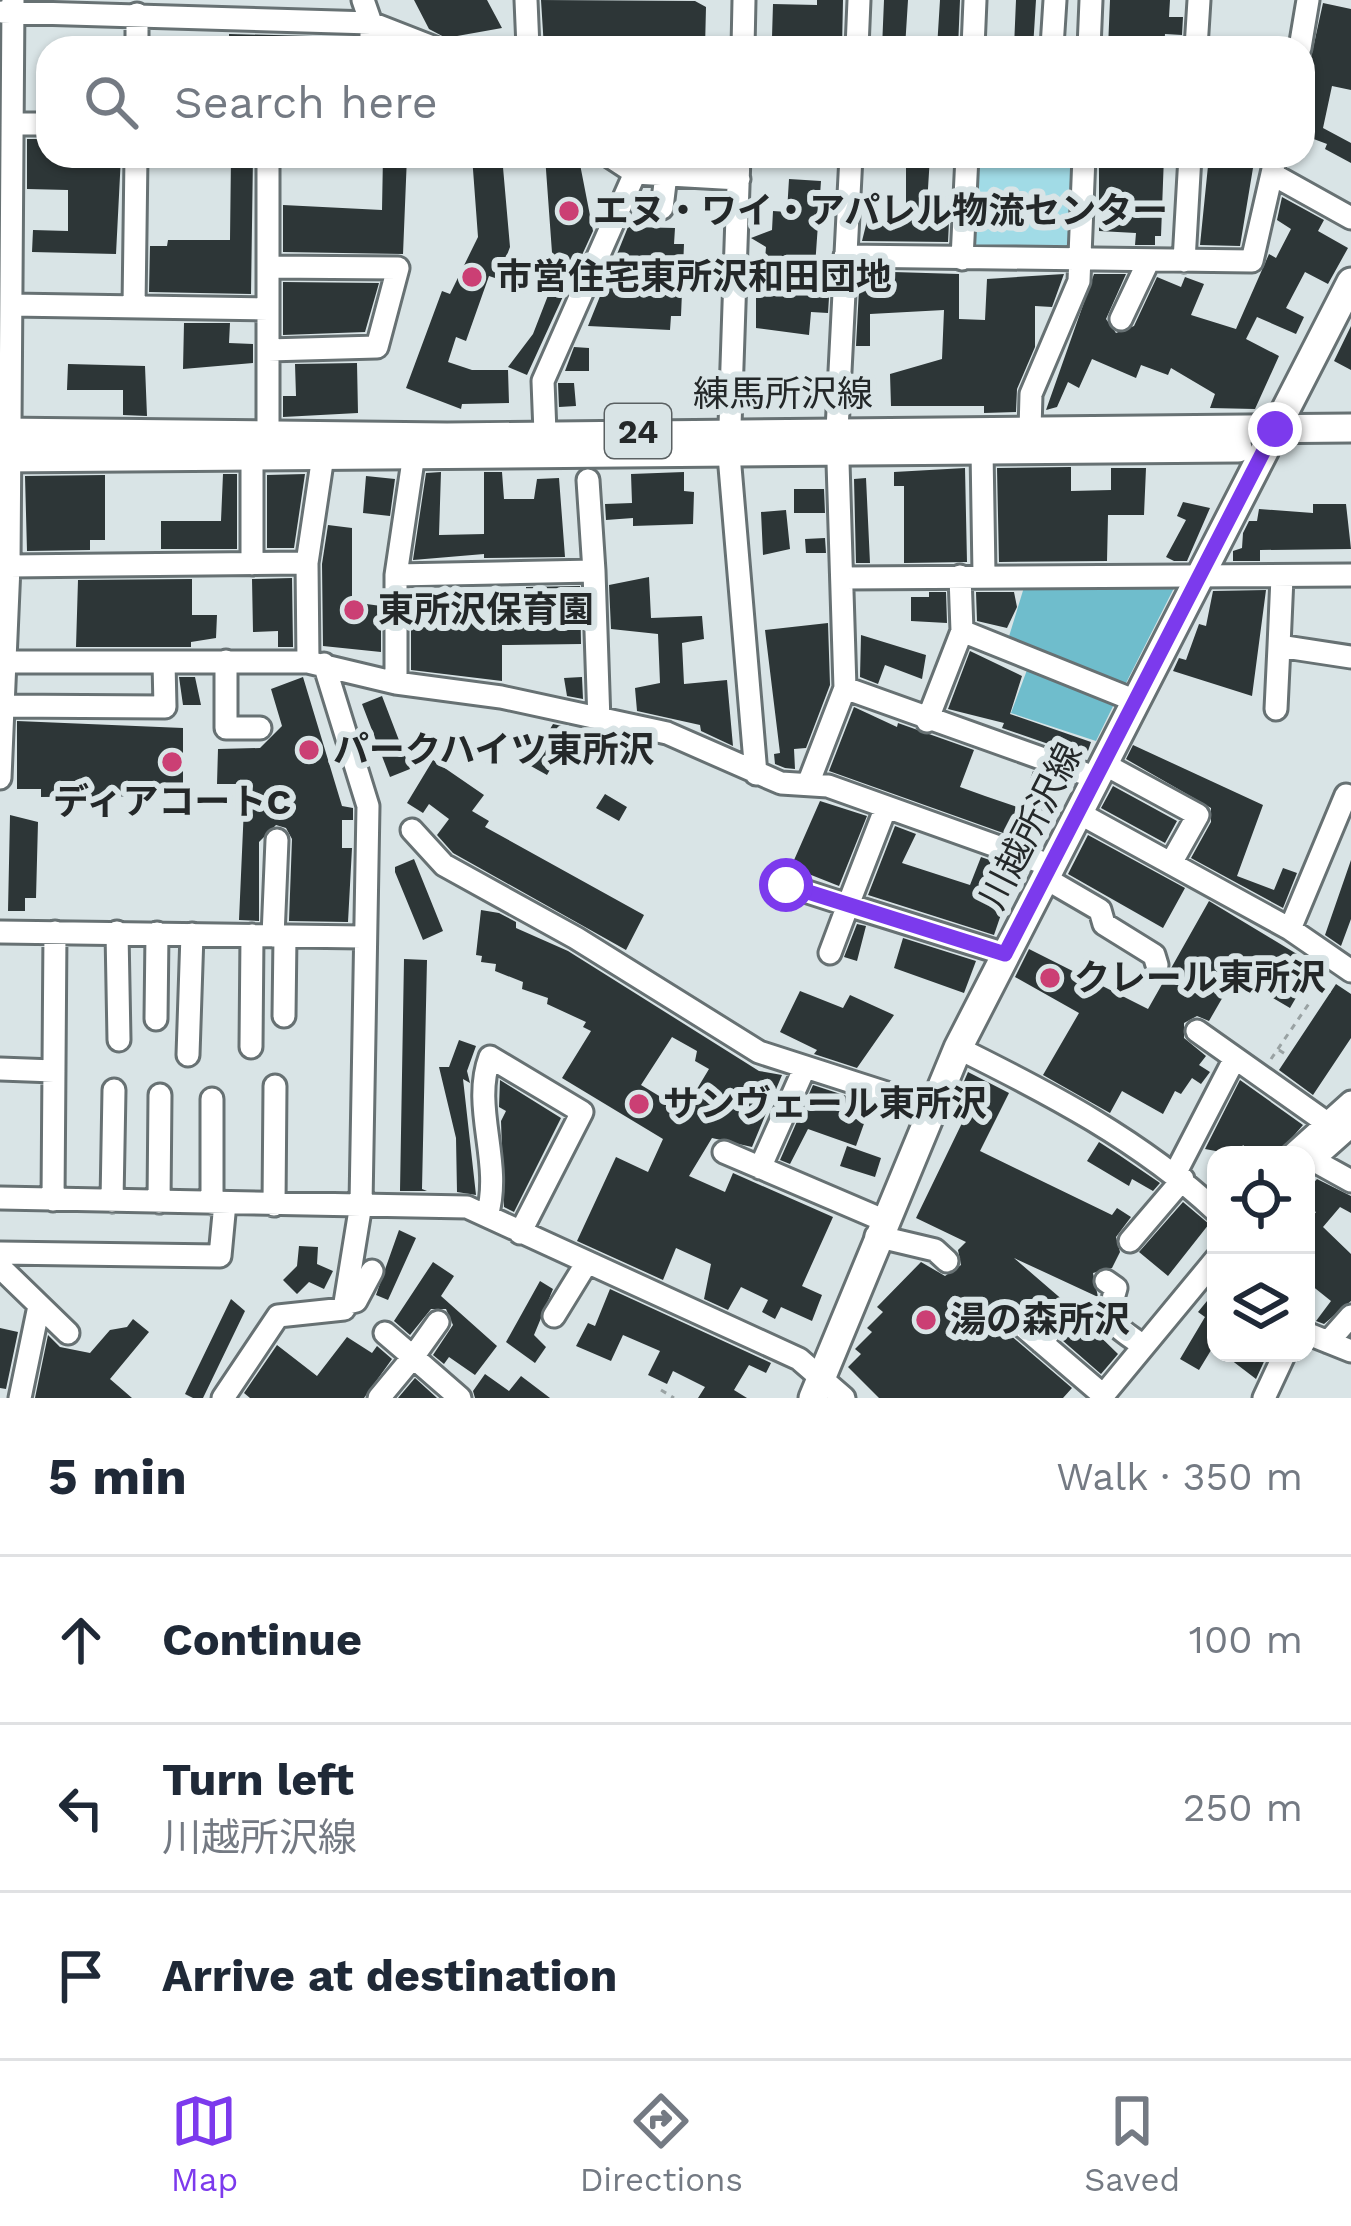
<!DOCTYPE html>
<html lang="en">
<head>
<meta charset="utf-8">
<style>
  body { margin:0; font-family:"Work Sans","Noto Sans JP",sans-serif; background:#f6f6f7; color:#1f2937 }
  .controls { position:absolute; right:36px; bottom:36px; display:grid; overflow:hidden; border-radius:24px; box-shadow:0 3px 9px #0004 }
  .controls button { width:108px; height:108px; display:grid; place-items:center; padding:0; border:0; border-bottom:3px solid #e0e1e3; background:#fff; color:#1f2937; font:60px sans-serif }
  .stop { position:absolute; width:36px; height:36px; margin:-27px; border:9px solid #7c3aed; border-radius:50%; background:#fff }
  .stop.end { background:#7c3aed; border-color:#fff; box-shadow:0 3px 12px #0008 }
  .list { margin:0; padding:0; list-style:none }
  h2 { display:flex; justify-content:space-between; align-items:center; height:156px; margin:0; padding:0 48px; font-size:51px }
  h2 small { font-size:39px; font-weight:400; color:#747a83 }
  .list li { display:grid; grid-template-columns:78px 1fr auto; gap:36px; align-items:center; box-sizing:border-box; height:168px; padding:0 48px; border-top:3px solid #e0e1e3 }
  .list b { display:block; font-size:45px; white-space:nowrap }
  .list p { margin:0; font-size:39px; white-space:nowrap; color:#747a83 }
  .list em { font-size:39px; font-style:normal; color:#747a83 }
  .icon { flex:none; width:66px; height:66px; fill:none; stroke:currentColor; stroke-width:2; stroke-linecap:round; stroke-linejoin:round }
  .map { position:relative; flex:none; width:1351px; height:1398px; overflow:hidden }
  .search { position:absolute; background:#fff; box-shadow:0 3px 9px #0004; left:36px; right:36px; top:36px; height:132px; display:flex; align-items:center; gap:30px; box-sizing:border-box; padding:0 42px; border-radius:36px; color:#747a83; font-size:45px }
  .sheet { height:660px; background:#fff }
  nav { display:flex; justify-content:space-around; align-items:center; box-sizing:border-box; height:168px; border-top:3px solid #e0e1e3; background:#fff; font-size:33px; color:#747a83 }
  nav a { display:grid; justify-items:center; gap:6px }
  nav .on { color:#7c3aed }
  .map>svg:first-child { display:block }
  .green { fill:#a1dbe6 }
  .forest { fill:#6fbdcc }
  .building { fill:#2d3637; fill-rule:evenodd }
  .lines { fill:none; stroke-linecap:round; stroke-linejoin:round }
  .minor-casing { stroke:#677173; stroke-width:27 }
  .major-casing { stroke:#677173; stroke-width:33 }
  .path { stroke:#99a2a3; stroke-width:3; stroke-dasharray:6 6; stroke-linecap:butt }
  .minor { stroke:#fff; stroke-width:21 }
  .major { stroke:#fff; stroke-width:27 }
  .route { stroke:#7c3aed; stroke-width:15 }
  .poi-dot { fill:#cb3f74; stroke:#d9e4e6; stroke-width:4.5 }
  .labels { text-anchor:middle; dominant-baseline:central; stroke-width:12; stroke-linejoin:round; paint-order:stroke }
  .shield { fill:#d9e4e6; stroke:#5a6062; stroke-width:3 }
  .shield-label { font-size:33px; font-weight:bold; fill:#242829 }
  .poi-label { font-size:36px; font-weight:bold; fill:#242829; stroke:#d9e4e6; text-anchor:start }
  .street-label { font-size:36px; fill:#242829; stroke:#d9e4e6 }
</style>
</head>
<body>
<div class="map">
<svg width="1351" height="1398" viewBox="0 0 1351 1398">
  <rect width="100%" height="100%" fill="#d9e4e6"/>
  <!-- green -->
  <path class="green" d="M973 156H1078L1072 254 969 252Z"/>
  <!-- forest -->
  <path class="forest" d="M1025 584H1176L1123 689 1007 643Z
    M1030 662 1117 698 1096 741 1011 713Z"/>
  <!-- building -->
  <path class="building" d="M414 0H487L502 28 446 38 429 29Z
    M541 0 695 1 706 7 705 48H544Z
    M817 0H843L842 48H816V39L772 37 773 4 817 5Z
    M884 0H908L905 48H882Z
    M940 0H960L958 48H937Z
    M1016 0H1036L1033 48 1014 47Z
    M1110 0H1170L1169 17H1183L1182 35 1165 34 1164 48H1108Z
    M1323 3 1351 9V90L1332 86 1323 128 1351 143V163L1325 149 1327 144 1303 135 1306 80Z
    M229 34 352 37V48H229Z
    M27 139H48V156H121L116 254 32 252 33 230 68 231V190L27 189Z
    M231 156H253L251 294 149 292 150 246H167L168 240H230Z
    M383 156H407L403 254 283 252V205L382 210Z
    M472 156H502L510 247 498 279 489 276 466 341 456 337 448 362 472 370H508L509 403 462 404 461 409 406 388 442 291 450 294 478 237Z
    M545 156 579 159 593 231 527 375 508 367 533 334 554 280Z
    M906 156H930L926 221 949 222 948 242 862 241 868 217 906 220Z
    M1099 156H1164L1161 236H1155V245H1135L1136 233 1099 231Z
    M1209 156H1255L1240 246 1200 245Z
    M789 179 821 181 814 281 830 282 828 313 811 312 809 335 756 328V284L763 285 766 247 751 238 772 230 773 211 787 212Z
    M1282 197 1324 220 1318 231 1348 248 1328 284 1305 272 1286 308 1304 317 1296 334 1257 317 1246 339 1279 356 1255 409 1210 408 1215 394 1171 368 1168 375 1141 365 1136 378 1092 359 1079 388 1068 382 1057 407 1046 410 1094 274H1126L1106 319 1116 333 1134 326 1157 277 1181 287 1185 277 1204 284 1191 315 1236 329 1269 254 1276 258 1291 229 1277 220Z
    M628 227 675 228 674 244H684L681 316H671L670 330 588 326Z
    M860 271 959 274V319L985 320 987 279 1064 274 1052 307 1035 306V347L1017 389 1016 412 984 413V406H891L890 374 942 359 944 310 870 314V346H856Z
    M283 282 379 283 365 332 283 335Z
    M184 323H230L229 343 253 344V363L183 369Z
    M1351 326V370L1334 361Z
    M574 347 589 348V371H565Z
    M357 363 358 413 283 417V396H296L295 364Z
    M68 364 145 366 147 416 123 415V390H67Z
    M558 383H574L576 406 559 407Z
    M1071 467V491L1111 490V468H1146L1144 515H1108L1107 561 999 562 997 468Z
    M965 468 967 562 904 563V486H894V472Z
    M441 472 439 535 484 534V472H502L504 499H534L537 479 559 478 565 557 484 558V554L413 560 426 473Z
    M684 472V491L694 492 693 524 633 526V518L606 520 605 504 632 503 631 474Z
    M223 474H237V549H161V521H221Z
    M305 474 294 548H267V475Z
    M105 475V540H90V550L27 551 25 476Z
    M366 476 395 479 390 516 363 513Z
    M866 478 870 563H856L854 479Z
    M794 489H824L825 513H794Z
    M1183 502 1210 508 1187 561H1174L1166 557 1186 520 1177 516Z
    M1313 504H1346L1351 549 1260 550V561H1233V551L1242 548 1243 533 1249 521H1257L1259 509 1313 513Z
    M786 510 790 549 763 555 761 512Z
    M328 525 352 528V602L381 606V652L323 646 322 564Z
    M825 538 826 553H806L805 539Z
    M649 577 651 618 702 616 704 639 682 643 684 684 727 680 733 746 701 731 700 725 637 711 635 688 660 683 658 634 611 629 609 585Z
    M292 578 293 647H278V631L253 632 252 579Z
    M192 579V615H217L216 638 191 642V647H76L78 580Z
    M580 586 581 644 502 645V681L411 670V590L454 589 458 617 516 616 515 594H526V587Z
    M1266 590 1252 696 1173 671 1179 658 1186 660 1199 624 1206 626 1213 591Z
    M929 592H946L947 623 911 621V597H929Z
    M976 592H1014L1017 607 1007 628 977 621Z
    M828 623 830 685 806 748 794 749 795 769 785 768 775 764 774 754 780 753 765 630Z
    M861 635 926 655 922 679 885 665 878 684 860 677Z
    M970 651 1022 676 1010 714 1091 742 1086 757 1002 728 1004 723 948 709Z
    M179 677H195L201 705H183Z
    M303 677 342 806 353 808V820H342V848H352L348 922 289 921 292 839 286 828 276 825 259 842V921L239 920 245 784H217L218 749 260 748 282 726 271 689Z
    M582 677 583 699 567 696 564 678Z
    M382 696 410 769 390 777 362 704Z
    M854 707 897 727 898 723 974 750 960 787 985 796 1020 808 1033 771 1061 781 1037 845 829 771Z
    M17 721 183 728V796L41 797V789H17Z
    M553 724 571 728V732L547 775 529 765Z
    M1133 745 1263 805 1237 876 1274 890 1283 868 1297 873 1283 908 1191 858 1211 822V808L1126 759Z
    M433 760 484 795 472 811 489 821 485 827 644 915 626 950 453 853 437 835 449 819 429 804 423 813 407 803Z
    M1113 786 1177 821 1165 843 1101 808Z
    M605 794 627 807 619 821 596 808Z
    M820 801 867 816 839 886 791 867Z
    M10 815 38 822 36 898H25V911H8Z
    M895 826 916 834 902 863 970 885 981 857 1027 873 1020 887 1012 882 994 935 868 895Z
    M1088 835 1185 888 1163 928 1068 874Z
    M414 859 443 931 423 940 395 872V867Z
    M1351 860V919L1341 946 1325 935Z
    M1209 901 1315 965 1290 1008 1235 976 1209 1021 1197 1016 1184 1023V1038L1206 1056 1199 1065 1210 1072 1201 1084 1192 1078 1181 1094 1175 1091 1163 1114 1122 1091 1110 1113 1043 1075 1079 1013 1015 977 1029 949 1148 1009Z
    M481 910 499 913 516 922V928L568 951 759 1071 782 1075 752 1147 712 1138 689 1176 725 1192 733 1173 833 1217 802 1286 822 1295 812 1321 781 1307 775 1319 762 1312 768 1300 741 1287 728 1310 704 1299 711 1264 676 1248 663 1280 577 1241 616 1157 648 1172 663 1139 562 1078 591 1031 583 1027 586 1022 547 1004 548 998 522 989 523 982 495 971 496 964 481 962 482 956 476 955ZM672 1037 697 1051 695 1061 709 1069 691 1099 681 1093 674 1105 641 1085Z
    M857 924 866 926 857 961 844 957Z
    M903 938 976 961 964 993 894 968Z
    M404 959 427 960 422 1189 427 1191H400Z
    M1336 984 1351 994V1038L1313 1095 1279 1070Z
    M800 991 843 1008 850 995 894 1015 857 1068 814 1054 817 1050 780 1032Z
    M459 1040 476 1046 467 1071 470 1083 463 1079 476 1195 457 1192 456 1138 439 1067H449Z
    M968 1072 1009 1093 980 1151 1112 1215 1117 1208 1131 1217 1116 1237 1120 1252 1112 1268 1093 1273 1098 1297 1014 1258 1065 1302 1040 1321 1021 1308 1008 1312 1004 1321 1009 1334 1072 1388 1063 1398H879L848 1367 861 1354 855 1349 872 1332 867 1328 883 1312 877 1307 921 1262 945 1276 961 1265 958 1250 966 1242 916 1218 962 1123 949 1116Z
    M500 1080 561 1118 514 1212 504 1207 501 1121 506 1111 499 1107Z
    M1240 1080 1303 1125 1277 1155H1255L1243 1145 1237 1155 1205 1149Z
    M813 1085 871 1104 856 1146 808 1129 790 1164 780 1160Z
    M1099 1142 1119 1155 1160 1183 1153 1191 1132 1179 1129 1186 1087 1161Z
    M847 1146 881 1158 875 1177 840 1166Z
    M1317 1179 1351 1196V1213L1340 1207 1323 1227 1351 1254V1301L1324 1324 1316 1321 1331 1301 1306 1281V1224L1316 1212 1306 1207V1191Z
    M1183 1202 1209 1224 1168 1276 1139 1252Z
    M399 1230 416 1238 388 1300 376 1295Z
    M299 1246 318 1247 317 1264 333 1271 324 1289 309 1282 297 1294 283 1280 297 1266Z
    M433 1262 454 1276 441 1296 497 1346 475 1375 449 1357 444 1364 433 1355 453 1325 446 1309H431L410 1335 394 1321Z
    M540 1281 553 1289 534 1335 546 1347 535 1363 506 1342Z
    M610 1289 771 1363 766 1373 749 1365 734 1390 747 1398H698L705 1387 673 1371 667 1384 648 1375 660 1351 623 1335 611 1361 576 1346 588 1323 595 1326Z
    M1216 1290V1342L1199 1370 1180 1359 1205 1317 1198 1312Z
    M231 1299 245 1311 203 1398H193L185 1394Z
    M1077 1314 1118 1354 1101 1374 1062 1340Z
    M133 1319 149 1332 110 1379 132 1398H35L48 1335 60 1347 90 1353 110 1330 127 1327Z
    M0 1328 18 1332 6 1389 0 1388Z
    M347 1337 372 1353 377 1346 392 1359 364 1398H250L244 1393 277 1345 317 1376Z
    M1222 1353H1268L1256 1379Z
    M485 1374 509 1391 521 1376 550 1398H475L473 1391Z
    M415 1378 437 1398H398Z"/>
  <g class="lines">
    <defs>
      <path id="minor" d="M363 0 371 23V48
        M526 0 528 48
        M2 12 371 23 435 48
        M1052 47 1055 0
        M137 48V14
        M743 48 744 0
        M857 48 859 0
        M973 48 975 0
        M1089 48 1091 0
        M1196 48 1199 0
        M1300 48 1308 0
        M12 124H48
        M268 156V434
        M609 156 635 173 739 179
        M739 156 729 455 756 774
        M1272 174 1351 218
        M662 208 666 175
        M845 256 1252 261 1276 156
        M962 259 967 156
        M1184 261 1190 156
        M11 305 268 309
        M134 307 136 156
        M1121 319 1148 262
        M268 350 377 347 398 268 268 267
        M1030 430 1031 394 1079 281 1084 156
        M545 433 543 381 635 173
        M982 450 984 574
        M588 480 594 571
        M252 564V456
        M9 566 307 563
        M396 575 594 571 599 722
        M1282 577 1279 646 1351 657
        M843 578 1351 575
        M962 631 1136 701
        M226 661V728H260
        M1 662H308L396 683 501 697 667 733 781 783 828 786 1052 866
        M308 662 307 563 323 456
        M396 683V575L414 454
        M845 688 1097 778
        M1 706 165 707 164 662
        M1276 709 1279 646
        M927 721 962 631 960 576
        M1104 764 1198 815 1171 863
        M0 778 9 566 13 0
        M808 784 845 688 837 430 851 156
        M886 807 848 905 1005 954
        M1079 813 1290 929 1351 971
        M412 830 444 865 576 938 759 1052 930 1107
        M1045 878 1100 910 1104 924 1154 955 1157 965
        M786 885 848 905 830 953
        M1290 929 1346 795
        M0 932 362 937
        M117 932 119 1040
        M273 936 277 840
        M284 1016 285 936
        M156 1019 157 933
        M1197 1031 1327 1123
        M251 1047 252 935
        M958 1048C1049 1093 1141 1141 1216 1211
        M188 1055 192 934
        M0 1069 54 1071
        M724 1152 883 1220
        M1292 1155 1351 1102
        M1313 1160 1351 1181
        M1306 1166 1351 1126
        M760 1168 805 1067
        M1176 1172 1235 1058
        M0 1198 467 1207 799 1359 844 1398
        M53 1200 55 932
        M112 1201 114 1090
        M159 1202 160 1095
        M212 1203V1099
        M274 1205 275 1086
        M487 1216C503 1162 471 1108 490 1057L582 1112 520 1233
        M876 1236 935 1250 947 1261
        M1130 1241 1183 1179
        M0 1253 220 1256 225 1203
        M0 1267 68 1333
        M1106 1281 1116 1288C1105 1325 1114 1324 1143 1346
        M348 1303 356 1301 372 1271
        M554 1316 586 1264
        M1019 1323 1103 1395
        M385 1333 413 1357 438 1322
        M1306 1333 1351 1351
        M1041 1342 1063 1317
        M1328 1342 1351 1316
        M20 1398 39 1306
        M223 1398 278 1316 344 1309 361 1204 368 806 324 664
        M379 1398 413 1357 460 1398
        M1101 1398 1216 1259
        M1264 1398 1285 1353"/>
      <path id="major" d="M0 432 447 437 1351 428
        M0 458 1238 448
        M813 1398 958 1048 1351 282"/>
    </defs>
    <!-- minor casing -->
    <use href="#minor" class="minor-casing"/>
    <!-- major casing -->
    <use href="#major" class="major-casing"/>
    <!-- path -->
    <path class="path" d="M1279 1050 1288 1056
      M1271 1059 1310 1002
      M661 1390 674 1398"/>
    <!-- minor -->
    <use href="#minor" class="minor"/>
    <!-- major -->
    <use href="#major" class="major"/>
  </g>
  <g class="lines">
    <!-- route -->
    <path class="route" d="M786 885 1005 954 1275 429"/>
  </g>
  <!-- markers -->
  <g class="poi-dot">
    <circle cx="569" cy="211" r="12"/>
    <circle cx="472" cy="277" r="12"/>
    <circle cx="354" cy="610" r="12"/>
    <circle cx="309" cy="750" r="12"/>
    <circle cx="172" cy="762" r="12"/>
    <circle cx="1050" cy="978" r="12"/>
    <circle cx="639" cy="1104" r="12"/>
    <circle cx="926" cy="1320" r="12"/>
  </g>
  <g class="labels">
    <!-- shield labels -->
    <rect class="shield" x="605" y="404" width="66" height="54" rx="9"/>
    <g class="shield-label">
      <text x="638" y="431">24</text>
    </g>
    <!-- poi labels -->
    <g class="poi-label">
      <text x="593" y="211">エヌ・ワイ・アパレル物流センター</text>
      <text x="496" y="277">市営住宅東所沢和田団地</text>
      <text x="378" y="610">東所沢保育園</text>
      <text x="333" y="750">パークハイツ東所沢</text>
      <text x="172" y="802" text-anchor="middle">ディアコートC</text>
      <text x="1074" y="978">クレール東所沢</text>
      <text x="663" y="1104">サンヴェール東所沢</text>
      <text x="950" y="1320">湯の森所沢</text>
    </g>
    <!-- street labels -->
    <g class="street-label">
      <text x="783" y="394">練馬所沢線</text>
      <text transform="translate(1031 826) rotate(-63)">川越所沢線</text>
    </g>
  </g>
</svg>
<div class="controls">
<button><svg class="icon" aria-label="locate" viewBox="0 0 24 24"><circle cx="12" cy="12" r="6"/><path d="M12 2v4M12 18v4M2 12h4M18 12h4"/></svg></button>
<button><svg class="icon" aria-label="layers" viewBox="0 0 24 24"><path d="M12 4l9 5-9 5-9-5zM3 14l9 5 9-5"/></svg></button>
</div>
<div class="stop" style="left:786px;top:885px"></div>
<div class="stop end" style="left:1275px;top:429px"></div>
<div class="search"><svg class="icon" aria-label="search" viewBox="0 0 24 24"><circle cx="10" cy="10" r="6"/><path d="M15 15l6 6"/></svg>Search here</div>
</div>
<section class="sheet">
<h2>5 min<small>Walk · 350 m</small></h2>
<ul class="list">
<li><svg class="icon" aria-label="ahead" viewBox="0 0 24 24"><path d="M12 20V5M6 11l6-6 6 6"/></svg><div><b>Continue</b></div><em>100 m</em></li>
<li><svg class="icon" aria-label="left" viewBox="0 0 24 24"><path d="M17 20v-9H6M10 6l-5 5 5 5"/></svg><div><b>Turn left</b><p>川越所沢線</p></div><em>250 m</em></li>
<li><svg class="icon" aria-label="arrive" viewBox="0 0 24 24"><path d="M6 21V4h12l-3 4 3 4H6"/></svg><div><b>Arrive at destination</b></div></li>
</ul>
</section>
<nav>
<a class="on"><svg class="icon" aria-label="map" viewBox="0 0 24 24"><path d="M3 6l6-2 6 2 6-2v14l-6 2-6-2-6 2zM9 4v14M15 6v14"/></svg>Map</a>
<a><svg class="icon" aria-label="directions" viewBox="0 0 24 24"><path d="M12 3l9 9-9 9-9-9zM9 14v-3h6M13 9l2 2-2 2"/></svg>Directions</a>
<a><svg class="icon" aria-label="saved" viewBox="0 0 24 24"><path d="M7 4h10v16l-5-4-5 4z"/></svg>Saved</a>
</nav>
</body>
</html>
